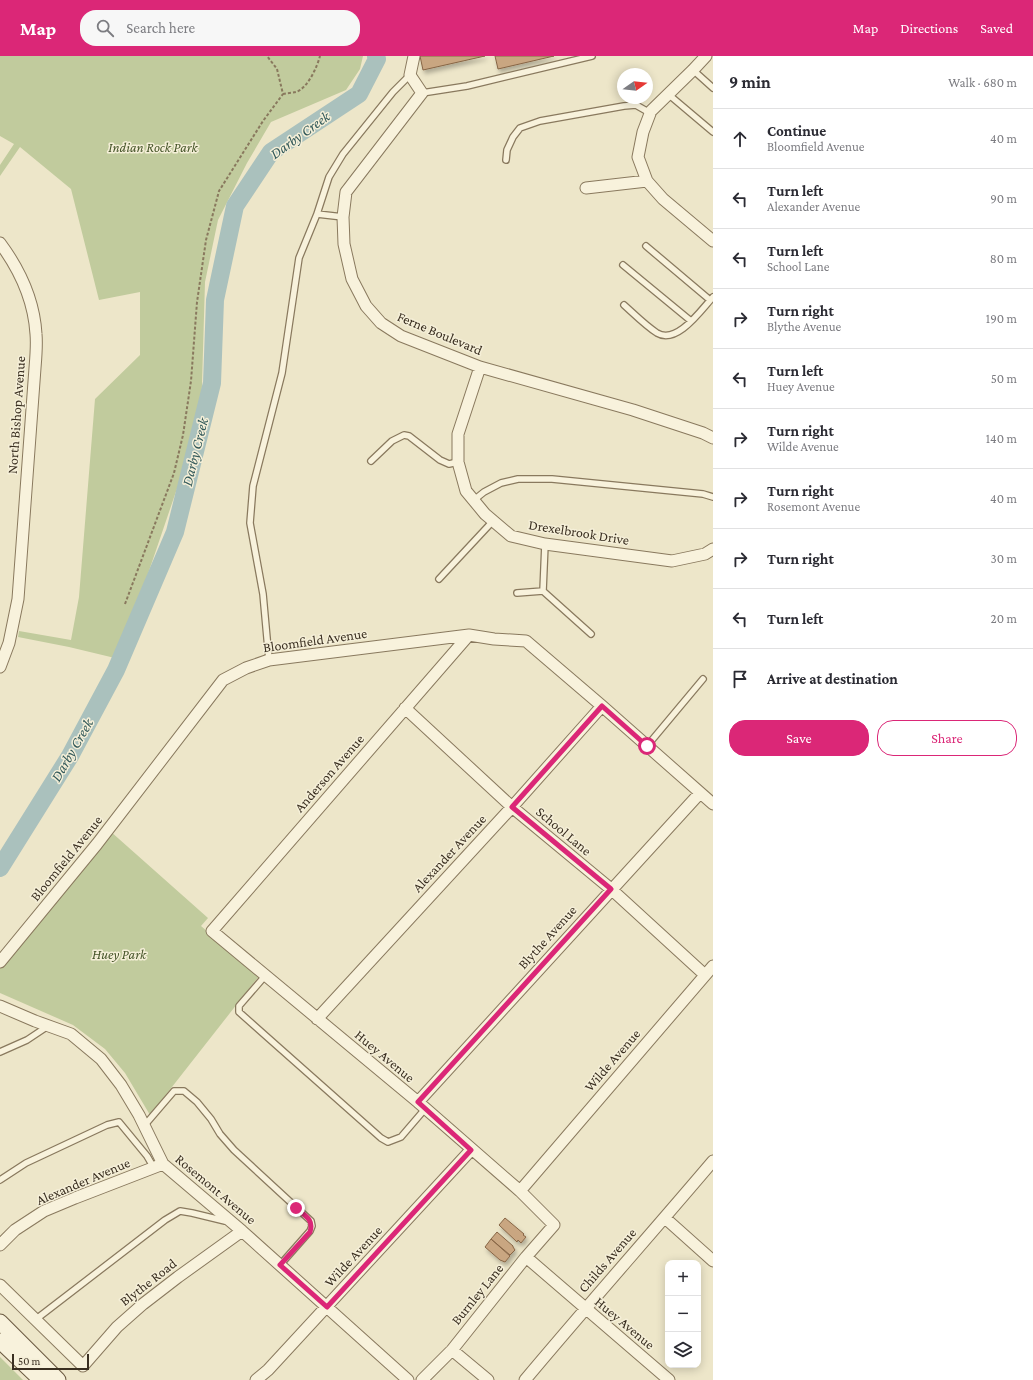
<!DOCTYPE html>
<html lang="en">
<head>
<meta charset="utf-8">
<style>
  body { margin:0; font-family:"Crimson Pro",serif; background:#f7f7f7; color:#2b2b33 }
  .controls { position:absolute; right:12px; bottom:12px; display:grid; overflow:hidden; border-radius:8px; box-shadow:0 2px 10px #0003 }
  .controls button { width:36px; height:36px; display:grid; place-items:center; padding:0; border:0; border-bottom:1px solid #e1e1e2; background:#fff; color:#2b2b33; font:20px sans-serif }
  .compass { position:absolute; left:617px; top:12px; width:36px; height:36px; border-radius:50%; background:#fff; box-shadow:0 2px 10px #0003; rotate:76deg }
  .scale { position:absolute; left:12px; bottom:10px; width:77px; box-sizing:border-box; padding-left:4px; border:2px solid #3a2f21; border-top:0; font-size:11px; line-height:14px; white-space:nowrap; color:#3a2f21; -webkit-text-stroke:3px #f5efd8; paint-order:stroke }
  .stop { position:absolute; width:12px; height:12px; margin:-9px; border:3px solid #db2777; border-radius:50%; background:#fff }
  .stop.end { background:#db2777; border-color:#fff; box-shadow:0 1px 4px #0008 }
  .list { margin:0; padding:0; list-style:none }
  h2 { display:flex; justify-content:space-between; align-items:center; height:52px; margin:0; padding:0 16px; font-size:17px }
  h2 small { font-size:13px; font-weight:400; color:#7c7c81 }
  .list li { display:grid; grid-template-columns:26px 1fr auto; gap:12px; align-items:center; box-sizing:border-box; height:60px; padding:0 16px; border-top:1px solid #e1e1e2 }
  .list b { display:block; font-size:15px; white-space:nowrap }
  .list p { margin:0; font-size:13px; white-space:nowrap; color:#7c7c81 }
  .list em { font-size:13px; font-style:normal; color:#7c7c81 }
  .actions { display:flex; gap:8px; padding:12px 16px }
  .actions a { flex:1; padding:9px 0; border:1px solid #db2777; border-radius:16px; text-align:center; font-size:14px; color:#db2777 }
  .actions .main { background:#db2777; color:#fff }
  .icon { flex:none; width:22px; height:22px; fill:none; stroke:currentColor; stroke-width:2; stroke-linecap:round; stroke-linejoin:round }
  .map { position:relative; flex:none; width:713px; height:1324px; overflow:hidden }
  header { display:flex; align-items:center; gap:24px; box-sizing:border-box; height:56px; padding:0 20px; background:#db2777; color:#fff }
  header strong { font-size:19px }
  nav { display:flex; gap:22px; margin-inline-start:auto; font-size:14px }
  .search { width:280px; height:36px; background:#f7f7f7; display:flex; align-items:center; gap:10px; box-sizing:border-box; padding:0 14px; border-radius:16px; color:#7c7c81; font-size:15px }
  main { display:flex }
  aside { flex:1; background:#fff }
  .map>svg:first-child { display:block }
  .green { fill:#c1cb9d }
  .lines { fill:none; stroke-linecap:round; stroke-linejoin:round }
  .river { stroke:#aac1bd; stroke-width:18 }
  .building { fill:#c9a681; stroke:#876545; filter:url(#shadow) }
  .service-casing { stroke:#89795e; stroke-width:8 }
  .minor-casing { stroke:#89795e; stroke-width:13 }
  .secondary-casing { stroke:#6b5a41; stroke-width:17 }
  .path { stroke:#89795e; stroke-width:2; stroke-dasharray:3 2; stroke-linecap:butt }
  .service { stroke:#f8f2dc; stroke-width:5.5 }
  .minor { stroke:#f8f2dc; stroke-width:11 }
  .secondary { stroke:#f8f2dc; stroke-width:15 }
  .route { stroke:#db2777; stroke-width:5 }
  .labels { text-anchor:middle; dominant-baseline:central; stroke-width:3; stroke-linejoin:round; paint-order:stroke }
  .park-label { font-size:14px; font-style:italic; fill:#465529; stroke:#f5efd8 }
  .street-label { font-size:14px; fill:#3a2f21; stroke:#f5efd8 }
  .water-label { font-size:15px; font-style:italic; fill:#315859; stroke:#f5efd8 }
</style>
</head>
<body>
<header>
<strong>Map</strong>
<div class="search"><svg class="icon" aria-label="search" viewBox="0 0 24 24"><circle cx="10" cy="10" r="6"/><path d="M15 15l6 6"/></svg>Search here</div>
<nav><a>Map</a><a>Directions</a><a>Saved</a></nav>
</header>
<main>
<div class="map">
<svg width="713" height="1324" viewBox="0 0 713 1324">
  <defs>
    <filter id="shadow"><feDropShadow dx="2" dy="3.5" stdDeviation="2" flood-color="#0004"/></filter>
  </defs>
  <rect width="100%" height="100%" fill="#ede6c9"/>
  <!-- green -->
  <path class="green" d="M0 0H363L360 13 346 34 271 66 247 107 218 164 205 226 201 362 119 603 69 591 18 581 19 575 71 584 79 541 95 343 140 299V236L99 244 71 133 20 91 0 120V109L14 88 0 80Z
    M110 775 208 862 201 870 259 920 150 1059 125 1017 105 993 73 969 0 937V909Z
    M0 1301 23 1324H0Z"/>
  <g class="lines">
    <!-- river -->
    <path class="river" d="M0 812 70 700 116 614 175 476 212 327 215 244 235 150 271 96 359 38 377 3 376 0"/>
  </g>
  <!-- building -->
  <path class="building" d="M420 0H485L423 14Z
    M495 0H554L498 13Z
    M505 1162 524 1178 523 1179 526 1181 521 1187 518 1184 517 1186 499 1169Z
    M497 1176 513 1190V1191L515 1194 510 1199 491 1183Z
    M491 1183 510 1200 505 1206 500 1204 485 1191Z"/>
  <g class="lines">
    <defs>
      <path id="service" d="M693 14 713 32
        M422 37 467 30 592 0
        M668 38 713 76
        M506 104 507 94 513 81 520 72 540 65 624 50 636 49 650 57
        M343 161 317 158 329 121 343 98 393 36 410 19
        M646 190 710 244
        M623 209 691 265
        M624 249C634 258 646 270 657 277 677 289 701 254 713 241
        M371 405 392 385 404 379 409 380 440 404 449 408 458 406
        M474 444 484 436 501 427 518 423H552L703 438 713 441
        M545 488 543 535 591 578
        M439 523 493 465
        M517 537 543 535
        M269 604 263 538 250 467 253 430 282 317 299 202 317 158
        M647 690 703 623
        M265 920 239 950V956L381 1082 388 1086 401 1081 425 1053
        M0 996 27 984 48 970
        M144 1070 174 1035H184L197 1046 211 1063 220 1078 234 1094 311 1165 312 1170 310 1175 280 1209
        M0 1124 26 1107 107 1069 119 1066 147 1100 154 1112
        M35 1264 165 1164 180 1155 192 1157 225 1165"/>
      <path id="minor" d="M414 0 410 19 422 37 346 136 343 161 344 188 352 223 366 250 381 267 401 280 480 311 633 354 703 377 713 382
        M706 0 693 14 651 55 643 76 638 101 647 125 663 143 713 185
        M586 132 647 125
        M0 187C20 214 34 244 36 278 37 289 36 300 35 312L18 543 9 587 0 611
        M480 311 458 378V406L466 435 485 458 511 480 545 488 672 505 705 498 713 493
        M405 652 512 751 611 833 705 919
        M0 906 97 788 223 624 246 612 269 604 469 579 494 583 526 585 602 650 713 748
        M0 950 35 965 71 978 101 1003 121 1029 139 1059 163 1108 242 1175 408 1324
        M317 963 512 751 602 650
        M418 1046 700 737
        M520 1135 713 910
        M665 1162 713 1205
        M0 1189 15 1174 44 1155 75 1142 163 1108
        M526 1201 669 1324
        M0 1229 83 1310 117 1271 143 1248 178 1221 242 1175
        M452 1294 488 1324
        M256 1324 268 1314 471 1094
        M422 1324 452 1294 526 1201 554 1169 520 1135 418 1046 212 875 469 579
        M525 1324C587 1250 651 1178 713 1105"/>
      <path id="secondary" d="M0 1266 58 1324
        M0 1285 41 1324"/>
    </defs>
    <!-- service casing -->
    <use href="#service" class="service-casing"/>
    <!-- minor casing -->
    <use href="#minor" class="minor-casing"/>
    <!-- secondary casing -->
    <use href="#secondary" class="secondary-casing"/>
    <!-- path -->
    <path class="path" d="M283 38C287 37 292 37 296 36 308 32 317 11 320 0
      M125 548 174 417 183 379 191 325 197 246 206 184 219 135 263 65 283 38 277 13 267 0"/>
    <!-- service -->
    <use href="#service" class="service"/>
    <!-- minor -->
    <use href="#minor" class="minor"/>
    <!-- secondary -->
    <use href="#secondary" class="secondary"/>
  </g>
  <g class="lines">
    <!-- route -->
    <path class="route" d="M296 1152C305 1160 314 1163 310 1176L280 1209 327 1251 471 1094 418 1046 611 833 512 751 602 650 647 690"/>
  </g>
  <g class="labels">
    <!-- park labels -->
    <g class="park-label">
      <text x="153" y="91">Indian Rock Park</text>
      <text x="119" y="898">Huey Park</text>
    </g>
    <!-- street labels -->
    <g class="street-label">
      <text transform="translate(440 277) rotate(23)">Ferne Boulevard</text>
      <text transform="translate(16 359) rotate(-86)">North Bishop Avenue</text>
      <text transform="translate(579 476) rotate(9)">Drexelbrook Drive</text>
      <text transform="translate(315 584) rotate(-8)">Bloomfield Avenue</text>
      <text transform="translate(329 717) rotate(-49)">Anderson Avenue</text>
      <text transform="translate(564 775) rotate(40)">School Lane</text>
      <text transform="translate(449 797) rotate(-47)">Alexander Avenue</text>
      <text transform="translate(66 802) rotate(-51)">Bloomfield Avenue</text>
      <text transform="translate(547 881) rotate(-48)">Blythe Avenue</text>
      <text transform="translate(385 1000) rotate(40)">Huey Avenue</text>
      <text transform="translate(612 1004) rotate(-49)">Wilde Avenue</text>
      <text transform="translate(83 1125) rotate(-23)">Alexander Avenue</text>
      <text transform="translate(216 1133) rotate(40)">Rosemont Avenue</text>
      <text transform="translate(353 1200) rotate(-47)">Wilde Avenue</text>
      <text transform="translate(607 1204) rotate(-49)">Childs Avenue</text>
      <text transform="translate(148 1226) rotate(-38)">Blythe Road</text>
      <text transform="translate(477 1238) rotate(-51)">Burnley Lane</text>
      <text transform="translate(625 1267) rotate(40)">Huey Avenue</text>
    </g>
    <!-- water labels -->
    <g class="water-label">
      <text transform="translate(300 79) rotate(-36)">Darby Creek</text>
      <text transform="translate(195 396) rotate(-76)">Darby Creek</text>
      <text transform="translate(72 694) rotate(-60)">Darby Creek</text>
    </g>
  </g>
</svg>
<div class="controls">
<button>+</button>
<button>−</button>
<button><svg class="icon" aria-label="layers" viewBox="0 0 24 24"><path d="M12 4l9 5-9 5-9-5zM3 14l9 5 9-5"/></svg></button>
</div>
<svg class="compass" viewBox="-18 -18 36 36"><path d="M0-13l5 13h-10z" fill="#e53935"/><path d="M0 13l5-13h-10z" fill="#7c7c81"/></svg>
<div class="scale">50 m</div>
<div class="stop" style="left:647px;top:690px"></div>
<div class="stop end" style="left:296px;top:1152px"></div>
</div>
<aside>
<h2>9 min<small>Walk · 680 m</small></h2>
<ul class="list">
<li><svg class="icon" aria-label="ahead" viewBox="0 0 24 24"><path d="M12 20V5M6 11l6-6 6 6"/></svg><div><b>Continue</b><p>Bloomfield Avenue</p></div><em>40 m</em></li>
<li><svg class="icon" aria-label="left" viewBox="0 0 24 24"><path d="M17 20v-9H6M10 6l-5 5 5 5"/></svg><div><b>Turn left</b><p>Alexander Avenue</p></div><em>90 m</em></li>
<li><svg class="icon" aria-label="left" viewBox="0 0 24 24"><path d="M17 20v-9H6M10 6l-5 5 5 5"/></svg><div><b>Turn left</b><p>School Lane</p></div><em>80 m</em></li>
<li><svg class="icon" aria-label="right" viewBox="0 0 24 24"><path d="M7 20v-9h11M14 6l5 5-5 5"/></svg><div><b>Turn right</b><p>Blythe Avenue</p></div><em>190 m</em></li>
<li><svg class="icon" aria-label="left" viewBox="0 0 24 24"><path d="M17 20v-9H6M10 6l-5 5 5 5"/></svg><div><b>Turn left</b><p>Huey Avenue</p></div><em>50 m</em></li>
<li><svg class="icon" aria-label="right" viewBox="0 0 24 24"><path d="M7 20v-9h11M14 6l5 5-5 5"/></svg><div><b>Turn right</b><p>Wilde Avenue</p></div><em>140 m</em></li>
<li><svg class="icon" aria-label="right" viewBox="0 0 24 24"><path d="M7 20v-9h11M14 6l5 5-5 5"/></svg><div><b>Turn right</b><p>Rosemont Avenue</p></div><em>40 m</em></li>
<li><svg class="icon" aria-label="right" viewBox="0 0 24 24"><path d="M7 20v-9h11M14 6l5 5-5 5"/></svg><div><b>Turn right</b></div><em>30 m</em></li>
<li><svg class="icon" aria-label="left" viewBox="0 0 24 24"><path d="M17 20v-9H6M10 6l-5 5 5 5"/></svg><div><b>Turn left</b></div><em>20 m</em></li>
<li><svg class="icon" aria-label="arrive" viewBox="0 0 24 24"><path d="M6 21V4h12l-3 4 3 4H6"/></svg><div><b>Arrive at destination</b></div></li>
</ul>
<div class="actions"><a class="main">Save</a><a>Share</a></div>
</aside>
</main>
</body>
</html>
